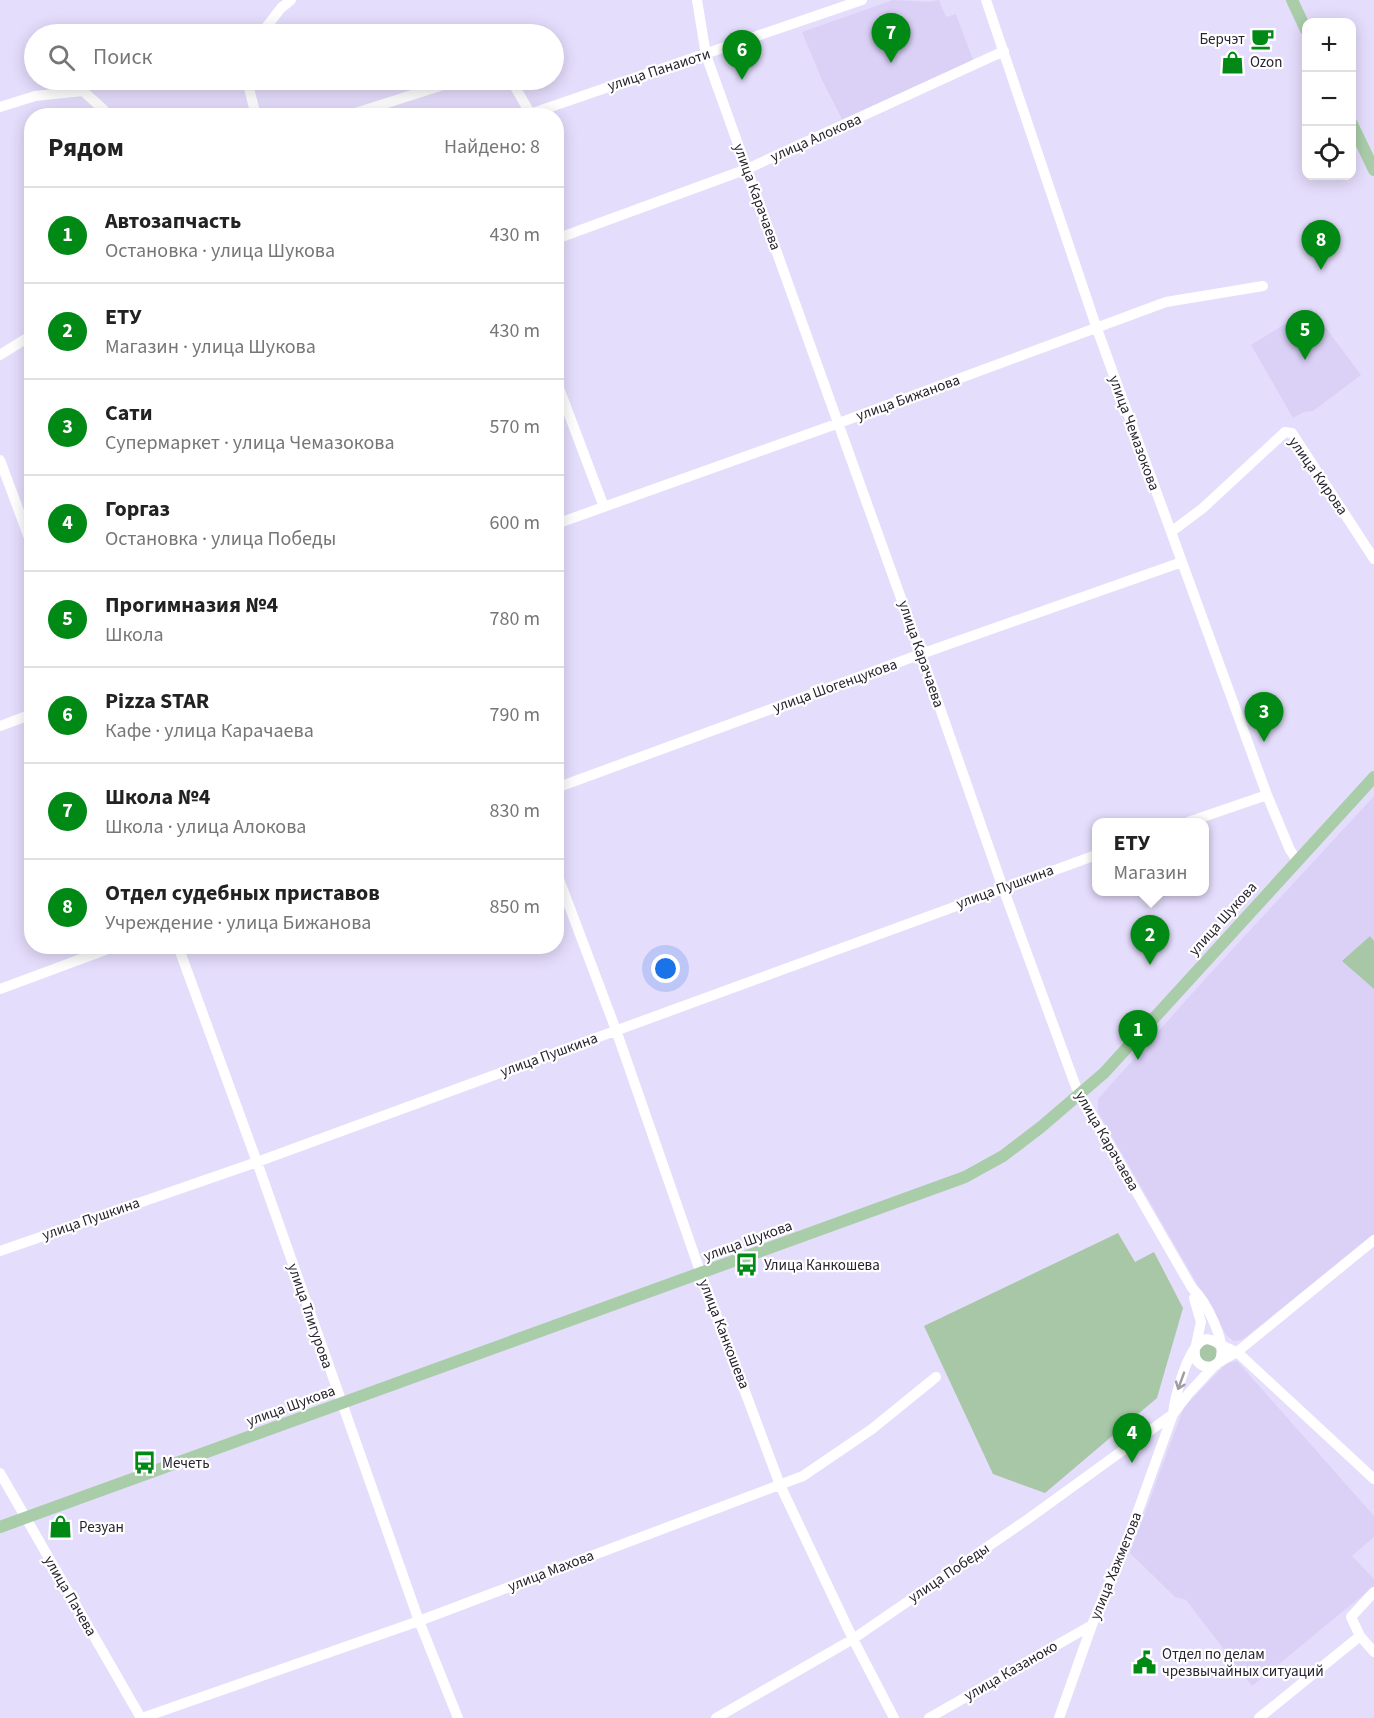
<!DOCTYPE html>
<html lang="ru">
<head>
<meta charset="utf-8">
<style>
  body { margin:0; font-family:"Source Sans 3",sans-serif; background:#f2f2f2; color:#222 }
  .controls { position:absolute; right:18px; top:18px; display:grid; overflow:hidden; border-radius:12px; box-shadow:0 3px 15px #0003 }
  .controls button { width:54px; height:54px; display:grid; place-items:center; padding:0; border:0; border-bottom:2px solid #e0e0e0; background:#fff; color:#222; font:30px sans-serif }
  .you { position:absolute; left:666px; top:969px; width:21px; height:21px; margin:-15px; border:4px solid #fff; border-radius:50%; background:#1a73e8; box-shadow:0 0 0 9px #1a73e833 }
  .badge { display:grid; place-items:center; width:39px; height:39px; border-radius:50%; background:#008914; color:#fff; font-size:20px; font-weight:700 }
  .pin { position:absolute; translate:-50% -50px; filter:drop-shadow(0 2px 3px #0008) }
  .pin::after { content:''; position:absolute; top:32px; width:21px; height:18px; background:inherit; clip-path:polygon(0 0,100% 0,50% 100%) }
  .popup { position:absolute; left:1092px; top:818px; width:117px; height:78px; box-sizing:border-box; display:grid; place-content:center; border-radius:12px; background:#fff; filter:drop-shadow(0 2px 4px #0005); font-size:20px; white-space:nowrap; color:#767676 }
  .popup b { font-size:22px; color:#222 }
  .popup::after { content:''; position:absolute; left:50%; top:100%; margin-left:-12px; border:12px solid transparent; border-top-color:#fff }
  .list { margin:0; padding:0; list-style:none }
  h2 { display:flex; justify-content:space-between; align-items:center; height:78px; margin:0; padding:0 24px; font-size:26px }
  h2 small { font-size:20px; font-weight:400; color:#767676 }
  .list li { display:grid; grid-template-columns:39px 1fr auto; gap:18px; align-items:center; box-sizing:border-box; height:96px; padding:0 24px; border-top:2px solid #e0e0e0 }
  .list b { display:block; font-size:22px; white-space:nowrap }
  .list p { margin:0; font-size:20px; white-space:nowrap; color:#767676 }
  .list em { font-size:20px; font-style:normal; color:#767676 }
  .icon { flex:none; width:33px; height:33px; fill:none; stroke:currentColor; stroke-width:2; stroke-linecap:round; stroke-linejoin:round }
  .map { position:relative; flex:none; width:1374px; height:1718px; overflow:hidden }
  .search { position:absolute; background:#fff; box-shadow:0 3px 15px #0003; left:24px; top:24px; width:540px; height:66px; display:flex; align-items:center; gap:15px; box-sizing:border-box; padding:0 21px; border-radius:33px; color:#767676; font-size:22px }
  .panel { position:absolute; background:#fff; box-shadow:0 3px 15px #0003; left:24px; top:108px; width:540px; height:846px; border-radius:24px }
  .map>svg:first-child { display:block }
  .built { fill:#dbd1f7 }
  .green { fill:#a7c7a6 }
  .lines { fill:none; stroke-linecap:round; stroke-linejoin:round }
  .minor { stroke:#fff; stroke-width:10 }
  .major { stroke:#aacda9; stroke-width:12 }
  .oneway { stroke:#9e9ca2 }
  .labels { text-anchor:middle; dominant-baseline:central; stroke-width:4.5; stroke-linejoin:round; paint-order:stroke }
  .poi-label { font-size:15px; fill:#272430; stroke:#fff; text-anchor:start }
  .street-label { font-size:15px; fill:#272430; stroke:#fff }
</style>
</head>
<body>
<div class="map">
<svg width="1374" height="1718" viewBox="0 0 1374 1718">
  <rect width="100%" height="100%" fill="#e5ddfc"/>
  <!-- built -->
  <path class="built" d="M893 0 930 2 939 0 946 17 956 14 973 60 843 121 822 80 802 32Z
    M1311 308 1361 375 1313 411 1304 412 1293 418 1251 345Z
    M1374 796V941L1370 936 1343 961 1374 989V1234L1242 1340 1234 1341 1227 1336 1098 1112V1099L1206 978Z
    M1237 1361 1374 1516V1537L1352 1556 1374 1579V1586L1252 1686 1186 1600 1175 1597 1130 1553 1184 1407 1227 1363Z"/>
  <!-- green -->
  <path class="green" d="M1370 936 1374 941V989L1342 961Z
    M1118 1233 1135 1262 1154 1252 1183 1308 1157 1398 1045 1493 993 1474 924 1326Z
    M1199 1353a9 9 0 1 1 18 0a9 9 0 1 1-18 0Z"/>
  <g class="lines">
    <!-- minor -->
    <path class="minor" d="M697 0 706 55 921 654 1003 888 1076 1087 1192 1288C1206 1301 1229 1345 1219 1362
      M986 0 1097 329 1267 795 1290 850 1297 860
      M261 34 281 8 291 0
      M247 80 256 116
      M511 80 530 113
      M0 107 35 96 83 91 104 110 107 116
      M346 116 459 80
      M524 116 862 0
      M556 239 747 169 1004 51
      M0 355 32 335
      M556 380 604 507
      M0 460 32 546
      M556 524 839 423 1166 302 1263 286
      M1171 532 1203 508 1285 432 1292 433 1374 559
      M0 726 32 714
      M556 788 921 654 1182 562
      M1188 822 1267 795
      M556 871 616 1030 701 1274 780 1485 853 1639 894 1718
      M178 946 257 1162 419 1621 458 1718
      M0 989 116 946
      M0 1251 257 1162 1096 855
      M1194 1298 1201 1322 1196 1345
      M1195 1349C1193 1363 1204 1370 1216 1365
      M0 1473 141 1718
      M1360 1636 1374 1652
      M142 1718 419 1621 803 1476 872 1429 936 1377
      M716 1718 853 1639 1028 1519 1173 1414 1189 1393 1216 1364 1237 1352 1374 1240
      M929 1718 1092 1625
      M1059 1718 1092 1625 1126 1544 1173 1414C1174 1399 1189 1340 1207 1339 1212 1339 1230 1350 1237 1352L1374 1479
      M1259 1718 1360 1636 1351 1617 1374 1592"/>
    <!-- major -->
    <path class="major" d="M1292 0 1306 30
      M1352 124 1374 170
      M0 1527 965 1177 1003 1156 1041 1127 1104 1073 1374 777"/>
  </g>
  <!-- one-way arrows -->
  <defs><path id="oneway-shaft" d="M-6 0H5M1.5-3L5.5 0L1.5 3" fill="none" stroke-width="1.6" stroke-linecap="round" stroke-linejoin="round" transform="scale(1.5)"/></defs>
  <use class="oneway" href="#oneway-shaft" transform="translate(1181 1381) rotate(110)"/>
  <!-- icons -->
  <defs>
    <symbol id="cafe-bare" viewBox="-9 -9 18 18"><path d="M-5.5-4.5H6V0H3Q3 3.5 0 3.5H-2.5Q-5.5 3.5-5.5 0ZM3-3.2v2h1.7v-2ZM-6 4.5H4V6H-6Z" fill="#008914" stroke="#fff" stroke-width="2.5" paint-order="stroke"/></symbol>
    <symbol id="shop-bare" viewBox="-9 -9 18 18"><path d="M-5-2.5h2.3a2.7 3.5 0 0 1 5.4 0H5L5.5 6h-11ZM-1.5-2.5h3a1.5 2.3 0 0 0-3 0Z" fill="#008914" stroke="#fff" stroke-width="2.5" paint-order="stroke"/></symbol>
    <symbol id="bus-bare" viewBox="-9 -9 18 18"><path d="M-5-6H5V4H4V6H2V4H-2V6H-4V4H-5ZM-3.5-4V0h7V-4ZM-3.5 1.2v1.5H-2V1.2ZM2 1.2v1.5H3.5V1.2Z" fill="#008914" stroke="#fff" stroke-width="2.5" paint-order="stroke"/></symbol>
    <symbol id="civic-bare" viewBox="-9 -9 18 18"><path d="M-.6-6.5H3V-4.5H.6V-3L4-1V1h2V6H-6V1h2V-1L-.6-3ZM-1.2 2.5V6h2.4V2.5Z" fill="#008914" stroke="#fff" stroke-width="2.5" paint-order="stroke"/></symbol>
  </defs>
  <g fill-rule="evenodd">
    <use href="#cafe-bare" x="1246" y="22" width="33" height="33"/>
    <use href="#shop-bare" x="1216" y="46" width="33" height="33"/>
    <use href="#bus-bare" x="730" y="1248" width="33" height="33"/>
    <use href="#bus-bare" x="128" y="1446" width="33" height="33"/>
    <use href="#shop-bare" x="44" y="1510" width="33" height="33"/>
    <use href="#civic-bare" x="1128" y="1646" width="33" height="33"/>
  </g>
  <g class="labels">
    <!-- poi labels -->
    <g class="poi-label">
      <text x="1245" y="39" text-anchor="end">Берчэт</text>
      <text x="1250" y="62">Ozon</text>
      <text x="764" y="1265">Улица Канкошева</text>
      <text x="162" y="1463">Мечеть</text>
      <text x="79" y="1527">Резуан</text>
      <text x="1162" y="1654">Отдел по делам<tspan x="1162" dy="17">чрезвычайных ситуаций</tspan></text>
    </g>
    <!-- street labels -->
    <g class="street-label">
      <text transform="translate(659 70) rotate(-18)">улица Панаиоти</text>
      <text transform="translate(816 138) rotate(-24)">улица Алокова</text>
      <text transform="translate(757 197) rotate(70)">улица Карачаева</text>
      <text transform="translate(908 398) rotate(-20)">улица Бижанова</text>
      <text transform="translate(1134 433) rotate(70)">улица Чемазокова</text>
      <text transform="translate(1318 476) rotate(55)">улица Кирова</text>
      <text transform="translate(921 654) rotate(71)">улица Карачаева</text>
      <text transform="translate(835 686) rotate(-20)">улица Шогенцукова</text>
      <text transform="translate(1005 887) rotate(-20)">улица Пушкина</text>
      <text transform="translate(1223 919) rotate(-48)">улица Шукова</text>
      <text transform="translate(549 1055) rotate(-20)">улица Пушкина</text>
      <text transform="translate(1107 1141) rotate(60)">улица Карачаева</text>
      <text transform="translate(91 1219) rotate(-19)">улица Пушкина</text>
      <text transform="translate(748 1241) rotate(-20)">улица Шукова</text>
      <text transform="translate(310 1316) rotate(71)">улица Тлигурова</text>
      <text transform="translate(724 1334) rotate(69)">улица Канкошева</text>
      <text transform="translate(291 1406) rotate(-20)">улица Шукова</text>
      <text transform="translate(1116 1566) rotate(-68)">улица Хажметова</text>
      <text transform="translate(551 1571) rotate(-21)">улица Махова</text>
      <text transform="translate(949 1573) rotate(-34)">улица Победы</text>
      <text transform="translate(70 1596) rotate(60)">улица Пачева</text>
      <text transform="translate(1011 1671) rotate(-30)">улица Казаноко</text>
    </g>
  </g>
</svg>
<div class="controls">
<button>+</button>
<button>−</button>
<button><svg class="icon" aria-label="locate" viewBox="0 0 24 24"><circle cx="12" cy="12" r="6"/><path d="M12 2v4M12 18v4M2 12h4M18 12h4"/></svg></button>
</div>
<div class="you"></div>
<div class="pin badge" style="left:1138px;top:1060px">1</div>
<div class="pin badge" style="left:1150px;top:965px">2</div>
<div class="popup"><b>ЕТУ</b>Магазин</div>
<div class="pin badge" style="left:1264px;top:742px">3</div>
<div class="pin badge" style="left:1132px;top:1463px">4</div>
<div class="pin badge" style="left:1305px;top:360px">5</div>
<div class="pin badge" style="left:742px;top:80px">6</div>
<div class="pin badge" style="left:891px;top:63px">7</div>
<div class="pin badge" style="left:1321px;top:270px">8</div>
<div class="search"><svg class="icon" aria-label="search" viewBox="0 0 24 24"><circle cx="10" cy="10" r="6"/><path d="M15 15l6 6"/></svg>Поиск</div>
<section class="panel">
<h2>Рядом<small>Найдено: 8</small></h2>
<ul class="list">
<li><span class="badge">1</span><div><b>Автозапчасть</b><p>Остановка · улица Шукова</p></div><em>430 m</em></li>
<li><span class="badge">2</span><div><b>ЕТУ</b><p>Магазин · улица Шукова</p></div><em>430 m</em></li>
<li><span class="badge">3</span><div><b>Сати</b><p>Супермаркет · улица Чемазокова</p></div><em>570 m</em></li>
<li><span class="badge">4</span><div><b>Горгаз</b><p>Остановка · улица Победы</p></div><em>600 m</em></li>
<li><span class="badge">5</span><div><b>Прогимназия №4</b><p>Школа</p></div><em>780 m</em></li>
<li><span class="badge">6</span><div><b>Pizza STAR</b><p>Кафе · улица Карачаева</p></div><em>790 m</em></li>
<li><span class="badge">7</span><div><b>Школа №4</b><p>Школа · улица Алокова</p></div><em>830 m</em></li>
<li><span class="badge">8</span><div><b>Отдел судебных приставов</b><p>Учреждение · улица Бижанова</p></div><em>850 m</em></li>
</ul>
</section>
</div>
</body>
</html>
